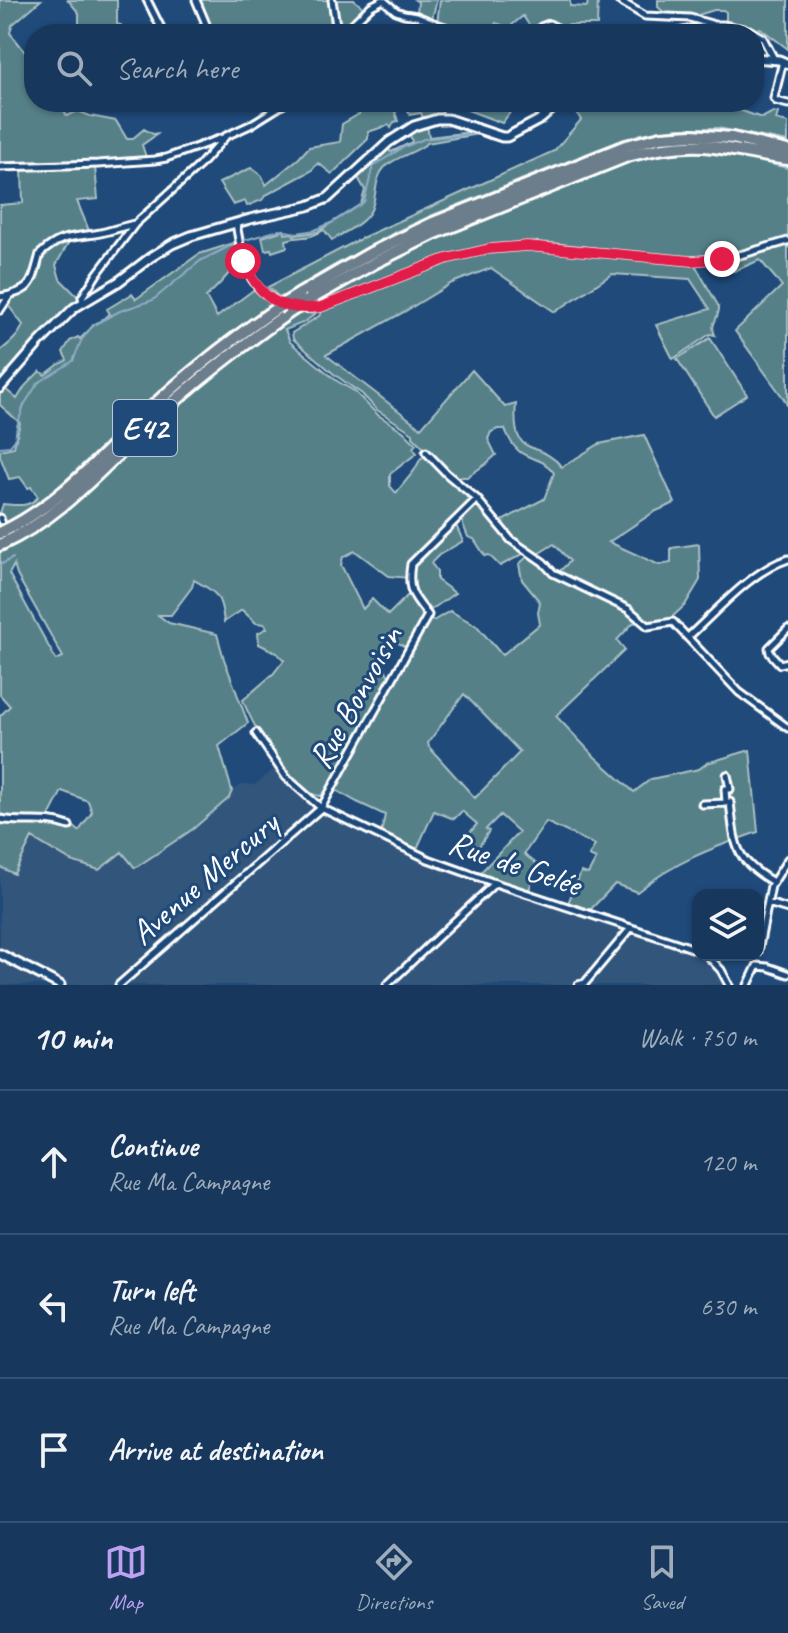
<!DOCTYPE html>
<html lang="en">
<head>
<meta charset="utf-8">
<style>
  body { margin:0; font-family:Caveat,sans-serif; background:#203f62; color:#f1f3f6 }
  .controls { position:absolute; right:24px; bottom:24px; display:grid; overflow:hidden; border-radius:16px; box-shadow:0 2px 6px #0004 }
  .controls button { width:72px; height:72px; display:grid; place-items:center; padding:0; border:0; border-bottom:2px solid #365272; background:#17385c; color:#f1f3f6; font:40px sans-serif }
  .stop { position:absolute; width:24px; height:24px; margin:-18px; border:6px solid #e11d48; border-radius:50%; background:#fff }
  .stop.end { background:#e11d48; border-color:#fff; box-shadow:0 2px 8px #0008 }
  .list { margin:0; padding:0; list-style:none }
  h2 { display:flex; justify-content:space-between; align-items:center; height:104px; margin:0; padding:0 32px; font-size:34px }
  h2 small { font-size:26px; font-weight:400; color:#9eacbb }
  .list li { display:grid; grid-template-columns:52px 1fr auto; gap:24px; align-items:center; box-sizing:border-box; height:144px; padding:0 32px; border-top:2px solid #365272 }
  .list b { display:block; font-size:30px; white-space:nowrap }
  .list p { margin:0; font-size:26px; white-space:nowrap; color:#9eacbb }
  .list em { font-size:26px; font-style:normal; color:#9eacbb }
  .icon { flex:none; width:44px; height:44px; fill:none; stroke:currentColor; stroke-width:2; stroke-linecap:round; stroke-linejoin:round }
  .map { position:relative; flex:none; width:788px; height:985px; overflow:hidden }
  .search { position:absolute; background:#17385c; box-shadow:0 2px 6px #0004; left:24px; right:24px; top:24px; height:88px; display:flex; align-items:center; gap:20px; box-sizing:border-box; padding:0 28px; border-radius:32px; color:#9eacbb; font-size:30px }
  .sheet { height:536px; background:#17385c }
  nav { display:flex; justify-content:space-around; align-items:center; box-sizing:border-box; height:112px; border-top:2px solid #365272; background:#17385c; font-size:22px; color:#9eacbb }
  nav a { display:grid; justify-items:center; gap:4px }
  nav .on { color:#bca0f2 }
  .map>svg:first-child { display:block }
  .built { fill:#33557c }
  .green { fill:#568088; stroke:#aac0c4; stroke-width:2; fill-rule:evenodd }
  .lines { fill:none; stroke-linecap:round; stroke-linejoin:round }
  .stream { stroke:#8facc6; stroke-width:2 }
  .street-casing { stroke:#fff; stroke-width:11 }
  .secondary-casing { stroke:#fff; stroke-width:13 }
  .highway-casing { stroke:#fff; stroke-width:16 }
  .street { stroke:#1f4a7a; stroke-width:5 }
  .secondary { stroke:#1f4a7a; stroke-width:7 }
  .highway { stroke:#6c7d8b; stroke-width:10 }
  .highway-bridge-casing { stroke:#fff; stroke-width:16; stroke-linecap:butt }
  .highway-bridge { stroke:#6c7d8b; stroke-width:10 }
  .route { stroke:#e11d48; stroke-width:10 }
  .labels { text-anchor:middle; dominant-baseline:central; stroke-width:6; stroke-linejoin:round; paint-order:stroke }
  .shield { fill:#1f4a7a; stroke:#bcc9d7; stroke-width:2 }
  .shield-label { font-size:32px; font-weight:bold; fill:#fff }
  .street-label { font-size:34px; fill:#fff; stroke:#1f4a7a }
</style>
</head>
<body>
<div class="map">
<svg width="788" height="985" viewBox="0 0 788 985">
  <rect width="100%" height="100%" fill="#1f4a7a"/>
  <filter id="ink" filterUnits="userSpaceOnUse"><feTurbulence type="fractalNoise" baseFrequency=".0125" numOctaves="2"/><feDisplacementMap in="SourceGraphic" scale="16" xChannelSelector="R" yChannelSelector="G"/><feConvolveMatrix kernelMatrix="1 2 1 2 8 2 1 2 1" color-interpolation-filters="sRGB"/></filter>
  <g filter="url(#ink)">
    <!-- built -->
    <path class="built" d="M276 767 320 811 428 861 698 952V955H702L715 966 725 985H0V867L14 874 32 838 71 861 99 870 122 852 135 868 229 799 232 791 244 784 255 785Z"/>
    <!-- green -->
    <path class="green" d="M0 0H41L12 25 10 33C35 62 34 64 34 102H48L52 106H61L67 116 78 111 90 116 116 121 127 139H132L144 129 153 134 159 133 142 145 146 157 89 162 0 166Z
      M68 0H117V24L121 25 125 34H85L79 27V13Z
      M197 0H330L332 8 330 21 332 28 330 34H199L205 29 207 24Z
      M334 0H354L364 8 345 28 337 23Z
      M415 0H437L432 18 417 13 418 2Z
      M440 0H570V6L587 7 588 0H598L597 25H567L566 29C549 19 548 20 533 31L523 16 512 25 517 34H507L508 27 496 23 489 33 453 27 437 23Z
      M658 0H788V49L760 28 758 31 749 28 726 24V12L723 10H714L695 16 667 15 658 7Z
      M365 102H518L502 123 457 106 444 108 441 116 424 120 421 113 410 115 406 106 395 112 398 121 394 122 391 128 389 125 368 132V139L332 174 318 163 311 171 266 195 262 200 247 206 245 201 233 205 219 183 251 168 262 176 266 185 299 158 309 147 340 142 342 124 359 114Z
      M595 102H713L735 109V111L739 110 762 118 773 112 778 113 776 120 788 123V142L718 128H678L641 134 596 150 433 215 394 233 331 267 280 298 268 287 364 237 554 151 581 120 577 113Z
      M427 125 429 137 479 131 489 136V139L478 134 427 143C415 154 395 156 384 168 374 179 377 197 371 210 364 224 345 232 332 240L324 230C308 240 303 235 286 240L287 247 272 252 271 249 265 250 262 237 284 230 285 234 292 233 294 235 317 232 361 204 365 190 357 176 387 148 391 152 412 142 409 131Z
      M700 151 725 154 788 168V239L716 257 670 256 553 243 522 242 497 245 439 257 331 301 314 303C381 262 451 232 524 202 564 186 604 168 645 157 663 153 682 152 700 151Z
      M95 167 98 199 77 201 90 233H70L40 250C31 272 30 294 0 294V205L23 203 22 168Z
      M72 236 56 265 60 279 79 298 24 354 0 383V351C9 344 19 336 23 325L8 305 12 298 30 286 40 256 47 249Z
      M237 242C243 264 221 283 206 297L217 317 256 288 272 304 214 345 176 378 42 502 5 524 0 513 3 504C16 505 29 508 38 497L31 487 28 488 20 477 9 479 0 456V450L14 447 20 423 0 405V390L3 387 17 399 25 386 40 371 45 375 58 365 67 360 63 352 70 341 78 337 80 339 94 325 110 314 107 309 132 294 136 299 199 254Z
      M788 245V407L784 399 735 331 782 286 760 260 734 271 736 260Z
      M530 248 694 263 719 307C720 318 709 323 715 335L710 334 673 359 656 325 710 309 690 279 612 274 555 312 491 268 452 283 404 312 326 355 421 428 472 370 505 407 516 404C511 462 537 437 562 467L599 444 644 435 675 503 654 512 609 542 659 565 671 563V548L699 544 700 580 685 605 670 619 650 623 643 620 626 606 557 574 570 561 554 544 536 555 510 537 498 523 544 499 554 473C539 451 519 467 505 429H498L491 432 488 439 496 455 486 464 467 477H452L413 437V433L377 410 362 394 335 375 293 339 292 333 319 316 323 309 436 264 493 250Z
      M298 312 315 314 305 322 285 330 290 342 337 381 354 391 378 415 403 431 416 444 413 448 417 453 390 474V486L396 493 414 471 421 458 427 456 451 481 474 500 410 564 408 578 389 576 355 551 343 557 341 565 363 609 372 599 388 615 409 594 424 613V618L407 648 393 640 382 662 390 679 328 790 320 796C291 792 252 726 243 700L273 674 284 660 277 653 259 644 258 633 267 628 265 624 256 623 242 610 224 622C221 595 217 593 194 580L192 587 171 615H158L169 623 217 634 224 659 248 723 219 746 232 791 229 798 193 829 135 868 122 852 99 870 71 861 32 838 14 874 0 867V820L59 823 70 830 73 826 79 831 92 812 88 801 62 791 47 820 0 817V716L10 706 0 695V550L40 530 69 509 90 490 132 447 204 381ZM14 565 17 575 63 657 56 660 9 574Z
      M710 338 747 395 714 416 677 359Z
      M476 502 507 539 525 553 500 566 489 555 485 556 474 539 468 537 461 519Z
      M455 523 463 541 439 555 431 563 437 571V580L455 593 428 612 415 597 411 575 413 564Z
      M528 556H532L540 561 549 572 590 595 625 610 640 622 633 623 617 640 625 650 556 716 595 757 634 792 651 779 699 769 707 763 750 750 758 832C714 847 674 862 637 892L615 884 590 910 568 903 581 872 588 874 596 859 589 856 595 845 546 822 524 854 537 864 529 890 479 874 519 832 500 815 486 829 489 831 476 851 464 843 468 835 477 824 462 811 454 819 434 811 417 849 381 833 385 815 357 802 334 789 428 616 433 621 450 611 477 626 502 655 540 624 538 613 540 602 522 580 519 564ZM464 694 520 752 475 798 429 747 428 743Z"/>
    <g class="lines">
      <!-- stream -->
      <path class="stream" d="M557 112 565 105
        M537 126 543 123
        M524 134 530 131
        M245 240 279 230 297 233 315 230 333 222 364 202 373 166 404 147 424 139 478 133 488 137
        M0 447 10 446 15 440 17 426 24 405 38 383 73 361 81 341 93 325 120 311 153 300 200 261 234 244
        M0 565 13 558"/>
      <defs>
        <path id="street" d="M147 0 164 34
          M196 0 206 24 196 34
          M332 0 337 31
          M618 0 645 16 690 18 711 24
          M344 32 371 6 383 0 396 11 404 14 417 16 436 24 457 31 488 34
          M535 34 541 27 549 24 565 32 577 34
          M669 34 712 25H723L749 30 763 38 774 59
          M783 61 774 98 776 101 788 104
          M0 167 98 164 155 160 166 158 222 138
          M236 223C242 259 246 287 281 304
          M0 297C34 291 32 282 40 254 61 235 70 238 95 234 108 232 121 227 134 224
          M83 302 82 297 97 274 135 224 199 166 226 136 250 125 287 102
          M299 309 321 307 446 259 489 249 527 246 692 261 733 257 788 241
          M0 310 10 295
          M426 452 447 474 477 499 511 540 543 562 553 573 628 609 648 626 673 622 739 692 788 728
          M0 518 1 521
          M788 629 769 648 770 653 780 664 788 662
          M688 637C717 611 751 571 788 559
          M256 733 286 777 321 808 428 859 495 883 698 950
          M727 775 730 789H725L726 803 730 802C735 844 733 859 773 882
          M702 804 726 803
          M0 819C25 824 45 817 69 826
          M768 903 788 909
          M758 952 771 886 788 859
          M707 955 721 970 729 985
          M119 985 321 808 428 615C412 595 407 590 411 564L477 499
          M387 985 495 883
          M578 985 585 983 631 928
          M748 985 757 966 768 967 788 974"/>
        <path id="secondary" d="M754 58 779 60 788 64
          M0 388 39 343 74 308 118 282 151 257 172 244 191 236 250 219 308 206 328 198 389 142 414 126 437 119H448L502 137H507L541 119 560 102
          M0 954 60 985"/>
        <path id="highway" d="M300 294 371 253 431 224 626 146 661 137 692 135 732 138 788 151
          M309 300 376 262 435 233 627 156C656 148 685 143 714 147 739 150 763 156 788 159
          M0 533C64 503 109 447 161 399 197 366 237 336 277 308
          M0 545C61 517 99 471 147 426 192 384 240 347 291 311"/>
      </defs>
      <!-- street casing -->
      <use href="#street" class="street-casing"/>
      <!-- secondary casing -->
      <use href="#secondary" class="secondary-casing"/>
      <!-- highway casing -->
      <use href="#highway" class="highway-casing"/>
      <!-- street -->
      <use href="#street" class="street"/>
      <!-- secondary -->
      <use href="#secondary" class="secondary"/>
      <!-- highway -->
      <use href="#highway" class="highway"/>
      <defs>
        <path id="highway-bridge" d="M277 308 300 294
          M291 311 309 300"/>
      </defs>
      <!-- highway-bridge casing -->
      <use href="#highway-bridge" class="highway-bridge-casing"/>
      <!-- highway-bridge -->
      <use href="#highway-bridge" class="highway-bridge"/>
    </g>
  </g>
  <g class="lines" filter="url(#ink)">
    <!-- route -->
    <path class="route" d="M243 261C261 299 279 312 321 307L446 259 489 249 527 246 692 261 722 259"/>
  </g>
  <g class="labels">
    <!-- shield labels -->
    <rect class="shield" x="113" y="400" width="64" height="56" rx="6"/>
    <g class="shield-label">
      <text x="145" y="428">E42</text>
    </g>
    <!-- street labels -->
    <g class="street-label">
      <text transform="translate(355 697) rotate(-61)">Rue Bonvoisin</text>
      <text transform="translate(515 863) rotate(19)">Rue de Gelée</text>
      <text transform="translate(204 878) rotate(-41)">Avenue Mercury</text>
    </g>
  </g>
</svg>
<div class="controls">
<button><svg class="icon" aria-label="layers" viewBox="0 0 24 24"><path d="M12 4l9 5-9 5-9-5zM3 14l9 5 9-5"/></svg></button>
</div>
<div class="stop" style="left:243px;top:261px"></div>
<div class="stop end" style="left:722px;top:259px"></div>
<div class="search"><svg class="icon" aria-label="search" viewBox="0 0 24 24"><circle cx="10" cy="10" r="6"/><path d="M15 15l6 6"/></svg>Search here</div>
</div>
<section class="sheet">
<h2>10 min<small>Walk · 750 m</small></h2>
<ul class="list">
<li><svg class="icon" aria-label="ahead" viewBox="0 0 24 24"><path d="M12 20V5M6 11l6-6 6 6"/></svg><div><b>Continue</b><p>Rue Ma Campagne</p></div><em>120 m</em></li>
<li><svg class="icon" aria-label="left" viewBox="0 0 24 24"><path d="M17 20v-9H6M10 6l-5 5 5 5"/></svg><div><b>Turn left</b><p>Rue Ma Campagne</p></div><em>630 m</em></li>
<li><svg class="icon" aria-label="arrive" viewBox="0 0 24 24"><path d="M6 21V4h12l-3 4 3 4H6"/></svg><div><b>Arrive at destination</b></div></li>
</ul>
</section>
<nav>
<a class="on"><svg class="icon" aria-label="map" viewBox="0 0 24 24"><path d="M3 6l6-2 6 2 6-2v14l-6 2-6-2-6 2zM9 4v14M15 6v14"/></svg>Map</a>
<a><svg class="icon" aria-label="directions" viewBox="0 0 24 24"><path d="M12 3l9 9-9 9-9-9zM9 14v-3h6M13 9l2 2-2 2"/></svg>Directions</a>
<a><svg class="icon" aria-label="saved" viewBox="0 0 24 24"><path d="M7 4h10v16l-5-4-5 4z"/></svg>Saved</a>
</nav>
</body>
</html>
